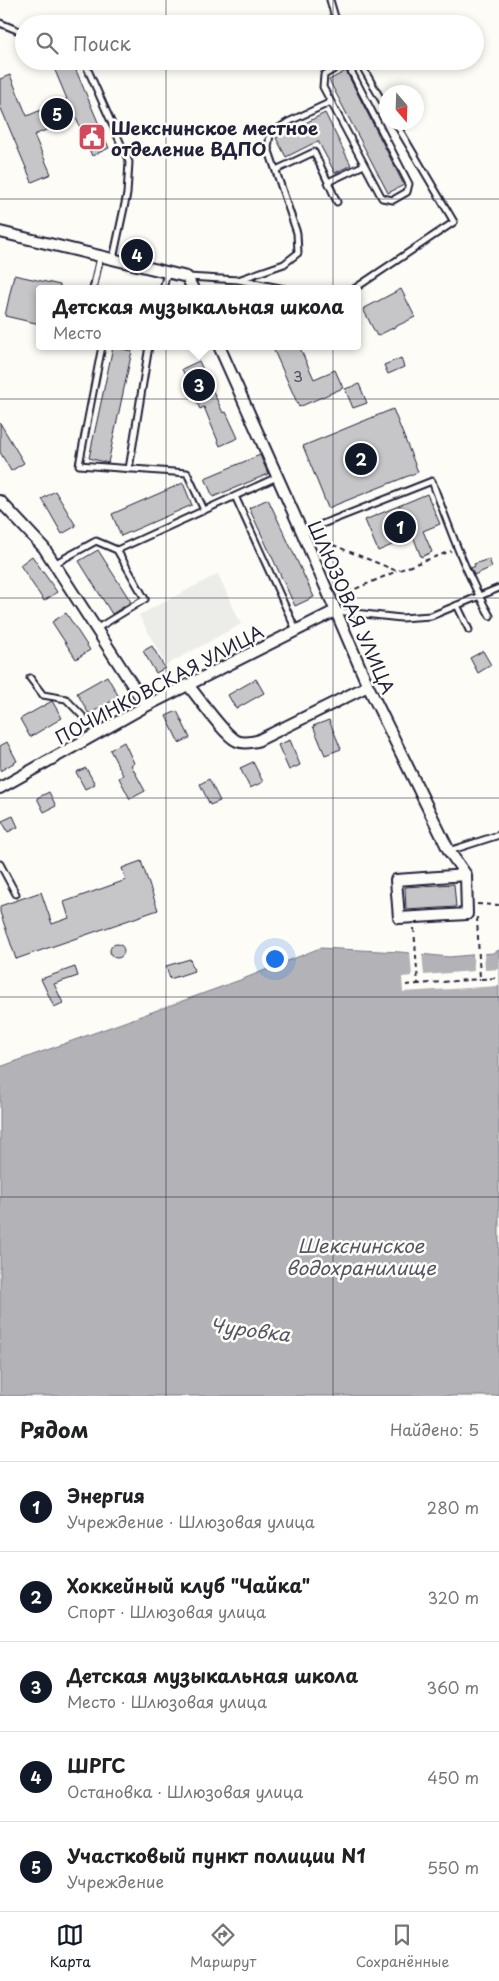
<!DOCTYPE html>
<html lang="ru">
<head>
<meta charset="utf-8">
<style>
  body { margin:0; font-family:"Playpen Sans",sans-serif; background:#f6f6f6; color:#202124 }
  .compass { position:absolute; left:379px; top:85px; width:45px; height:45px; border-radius:50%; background:#fff; box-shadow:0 2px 8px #0003; rotate:161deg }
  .you { position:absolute; left:274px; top:958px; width:18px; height:18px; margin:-12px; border:4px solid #fff; border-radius:50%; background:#1a73e8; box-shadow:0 0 0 8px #1a73e833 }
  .badge { display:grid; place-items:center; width:32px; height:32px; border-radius:50%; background:#111827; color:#fff; font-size:16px; font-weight:700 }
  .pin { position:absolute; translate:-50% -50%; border:2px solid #fff; box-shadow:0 1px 5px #0006 }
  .popup { position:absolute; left:36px; top:285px; width:325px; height:65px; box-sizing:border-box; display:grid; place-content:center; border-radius:5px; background:#fff; filter:drop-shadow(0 1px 4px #0005); font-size:16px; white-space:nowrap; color:#757577 }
  .popup b { font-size:19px; color:#202124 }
  .popup::after { content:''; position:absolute; left:50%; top:100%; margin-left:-10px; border:10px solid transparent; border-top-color:#fff }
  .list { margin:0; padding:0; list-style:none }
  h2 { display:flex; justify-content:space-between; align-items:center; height:65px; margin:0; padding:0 20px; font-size:21px }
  h2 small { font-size:16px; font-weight:400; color:#757577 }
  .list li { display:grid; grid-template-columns:32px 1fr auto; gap:15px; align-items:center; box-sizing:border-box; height:90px; padding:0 20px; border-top:1px solid #e0e0e0 }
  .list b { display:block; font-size:19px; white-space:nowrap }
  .list p { margin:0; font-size:16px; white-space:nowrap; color:#757577 }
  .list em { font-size:16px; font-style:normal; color:#757577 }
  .icon { flex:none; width:28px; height:28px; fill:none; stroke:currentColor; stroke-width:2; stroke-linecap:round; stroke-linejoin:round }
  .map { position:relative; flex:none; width:499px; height:1396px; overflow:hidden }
  .search { position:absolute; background:#fff; box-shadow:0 2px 8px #0003; left:15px; right:15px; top:15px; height:55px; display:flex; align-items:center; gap:12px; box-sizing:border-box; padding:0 18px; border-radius:28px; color:#757577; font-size:19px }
  .sheet { height:515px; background:#fff }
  nav { display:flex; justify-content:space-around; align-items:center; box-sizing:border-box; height:70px; border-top:1px solid #e0e0e0; background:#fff; font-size:14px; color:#757577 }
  nav a { display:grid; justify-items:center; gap:2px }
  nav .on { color:#111827 }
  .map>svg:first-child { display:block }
  .built { fill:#ecece9 }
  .water { fill:#b2b2b7; stroke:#787885 }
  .pier { fill:#fdfcf7 }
  .building { fill:#c6c6c8; stroke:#22223b }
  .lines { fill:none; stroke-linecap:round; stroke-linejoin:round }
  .lane-casing { stroke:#22223b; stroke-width:9 }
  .street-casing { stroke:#22223b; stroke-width:14 }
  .path { stroke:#22223b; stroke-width:2; stroke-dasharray:5 4; stroke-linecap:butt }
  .lane { stroke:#fdfcf7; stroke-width:5 }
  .street { stroke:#fdfcf7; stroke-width:10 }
  .grid { fill:none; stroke:#22223b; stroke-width:1; stroke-opacity:0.55 }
  .labels { text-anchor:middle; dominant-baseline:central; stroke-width:5; stroke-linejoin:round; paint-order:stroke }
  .number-label { font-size:15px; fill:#4b4b5e }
  .poi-label { font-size:18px; font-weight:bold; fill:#22223b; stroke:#fdfcf7; text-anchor:start }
  .street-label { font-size:18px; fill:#22223b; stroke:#fdfcf7 }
  .water-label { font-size:19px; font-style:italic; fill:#545466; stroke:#fdfcf7 }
</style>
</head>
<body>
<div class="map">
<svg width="499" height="1396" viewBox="0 0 499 1396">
  <rect width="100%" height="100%" fill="#fdfcf7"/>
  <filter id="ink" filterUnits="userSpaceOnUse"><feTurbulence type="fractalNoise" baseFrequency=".02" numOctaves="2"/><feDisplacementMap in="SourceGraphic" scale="10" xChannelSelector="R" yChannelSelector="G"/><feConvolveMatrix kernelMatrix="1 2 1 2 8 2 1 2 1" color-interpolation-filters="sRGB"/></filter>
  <g filter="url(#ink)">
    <!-- built -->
    <path class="built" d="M218 574 241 624 166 665 139 615Z"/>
    <!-- water -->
    <path class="water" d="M320 948 400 952 449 957 493 953 499 950V1396H0V1067L243 979Z"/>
    <!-- pier -->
    <path class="pier" d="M410 951 422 952 424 975 474 971 473 953 484 952 485 970 499 969V986L403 992 402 977 412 976Z"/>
    <!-- building -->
    <path class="building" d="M51 61H72L109 148 92 156 76 118 34 135 51 174 32 182 0 106V79L10 75 27 116 67 99Z
      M346 71 404 185 388 193 329 80Z
      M325 113 351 165 335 173 318 141 286 157 276 138Z
      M14 275 60 285V289H40V324L5 316Z
      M401 289 415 317 377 336 363 309Z
      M272 346H299L314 379 335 370 343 388 299 407Z
      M113 347 132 351 108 463 89 458Z
      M401 358 404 367 388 374 384 365Z
      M199 361 223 413 226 412 238 438 220 446 204 407 200 409 182 369Z
      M359 384 367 403 353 408 345 389Z
      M393 409 418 472 328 508 303 446Z
      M0 423 24 463 11 471 0 452Z
      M260 455 268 474 213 497 205 478Z
      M183 483 192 505 121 536 112 514Z
      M55 491 76 526 62 534 42 499Z
      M427 494 440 524 423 531 432 552 421 557 413 536 378 551 365 520Z
      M268 499 314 597 295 606 249 508Z
      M98 550 131 602 112 614 79 561Z
      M32 556 57 592 44 601 20 565Z
      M489 559 492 567 474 575 471 568 475 566 474 564Z
      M66 613 90 650 76 659 52 622Z
      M152 646 165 668 156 673 143 651Z
      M483 651 491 665 478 673 470 658Z
      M107 676 119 697 89 714 77 693Z
      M256 679 264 693 236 709 228 695Z
      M52 701 62 718 30 737 20 719Z
      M177 711 190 738 179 743 166 716Z
      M329 720 341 749 325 755 313 726Z
      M290 740 300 765 289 770 278 745Z
      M7 742 17 761 0 771V746Z
      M124 742 134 763 131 765 145 791 130 799 119 778 123 775 110 750Z
      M253 762 263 782 250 788 240 768Z
      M86 768 95 784 85 789 76 772Z
      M209 779 220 801 210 805 200 784Z
      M49 792 56 806 44 812 37 798Z
      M13 816 18 827 8 832 2 821Z
      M141 861 158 910 16 959 0 912V906L41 892 52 924 69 918 64 902 126 880 122 868Z
      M454 884 456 907 406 910 405 887Z
      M110 951a7 7 0 1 1 14 0a7 7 0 1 1-14 0Z
      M190 959 194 971 170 979 166 966Z
      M75 967 78 976 54 984 63 1003 54 1007 41 979Z"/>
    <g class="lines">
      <defs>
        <path id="lane" d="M330 0 337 24
          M0 23 24 33
          M84 61 129 162 127 194 113 259
          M359 61 386 108
          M276 170 314 152 328 182
          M337 202 328 182 364 165
          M188 277 238 280 285 289
          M238 280 284 264 298 253 297 233 268 148 270 134 288 122 331 102 323 87 324 75 336 68 348 65 409 184 407 192 393 200 382 198 331 102
          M93 289 100 257
          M163 289 167 272
          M354 289 454 222 395 122
          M102 346 79 465 187 473 204 510
          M129 469 149 346
          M235 496 296 630
          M302 532 432 481C449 527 466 574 490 616
          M54 564 96 541 117 550 277 477
          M457 605 469 630
          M336 611 401 618 431 616 499 588
          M96 629 145 599 117 550
          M30 678 43 695 66 699 92 726 96 734
          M449 851 499 835
          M0 864 16 894"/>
        <path id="street" d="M0 232 187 277 193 289
          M219 346 302 532 368 686 449 851 466 875 467 914 399 918 396 880 466 875
          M0 501 44 548 146 706
          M188 685C199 698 224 735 237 741 244 744 250 742 257 741L368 686
          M0 788 146 706 335 611"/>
      </defs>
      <!-- lane casing -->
      <use href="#lane" class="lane-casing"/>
      <!-- street casing -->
      <use href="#street" class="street-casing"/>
      <!-- path -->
      <path class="path" d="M316 538 397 571 451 551
        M339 596 397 571
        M477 904 499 905
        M477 917 480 979 497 978
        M414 928 418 984 480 979
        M406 985 418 984"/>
      <!-- lane -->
      <use href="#lane" class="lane"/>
      <!-- street -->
      <use href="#street" class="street"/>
    </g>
  </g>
  <!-- grid -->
  <path class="grid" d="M166 0V24M333 0V24M166 61V1396M333 61V1396M0 199H499M0 399H499M0 598H499M0 798H499M0 997H499M0 1197H499"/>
  <!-- icons -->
  <defs>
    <symbol id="civic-square" viewBox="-11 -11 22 22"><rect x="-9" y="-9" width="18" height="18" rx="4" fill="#d1495b" stroke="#fdfcf7"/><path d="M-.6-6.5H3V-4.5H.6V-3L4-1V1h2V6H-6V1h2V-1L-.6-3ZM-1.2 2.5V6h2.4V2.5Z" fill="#fff"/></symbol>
  </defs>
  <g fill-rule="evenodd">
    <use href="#civic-square" x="76" y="121" width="32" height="32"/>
  </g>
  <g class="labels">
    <!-- number labels -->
    <g class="number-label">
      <text x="298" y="375">3</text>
    </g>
    <!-- poi labels -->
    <g class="poi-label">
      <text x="111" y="127">Шекснинское местное<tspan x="111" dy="21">отделение ВДПО</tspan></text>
    </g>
    <!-- street labels -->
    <g class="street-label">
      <text transform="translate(352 607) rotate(66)">ШЛЮЗОВАЯ УЛИЦА</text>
      <text transform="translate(159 684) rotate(-28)">ПОЧИНКОВСКАЯ УЛИЦА</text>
    </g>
    <!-- water labels -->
    <g class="water-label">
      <text x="361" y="1245">Шекснинское<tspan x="361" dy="22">водохранилище</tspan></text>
      <text transform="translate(250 1329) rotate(7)">Чуровка</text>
    </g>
  </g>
</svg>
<svg class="compass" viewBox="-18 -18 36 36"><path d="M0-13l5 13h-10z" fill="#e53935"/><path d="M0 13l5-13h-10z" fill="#757577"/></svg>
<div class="you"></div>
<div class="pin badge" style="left:400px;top:527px">1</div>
<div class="pin badge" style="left:361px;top:459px">2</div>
<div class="pin badge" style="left:199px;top:385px">3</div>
<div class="popup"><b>Детская музыкальная школа</b>Место</div>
<div class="pin badge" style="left:137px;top:255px">4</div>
<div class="pin badge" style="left:57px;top:114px">5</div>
<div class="search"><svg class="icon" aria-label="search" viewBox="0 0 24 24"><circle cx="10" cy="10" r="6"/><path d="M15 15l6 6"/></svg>Поиск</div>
</div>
<section class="sheet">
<h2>Рядом<small>Найдено: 5</small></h2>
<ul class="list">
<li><span class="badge">1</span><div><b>Энергия</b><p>Учреждение · Шлюзовая улица</p></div><em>280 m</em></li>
<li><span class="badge">2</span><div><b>Хоккейный клуб &quot;Чайка&quot;</b><p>Спорт · Шлюзовая улица</p></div><em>320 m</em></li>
<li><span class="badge">3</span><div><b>Детская музыкальная школа</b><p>Место · Шлюзовая улица</p></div><em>360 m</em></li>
<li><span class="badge">4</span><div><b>ШРГС</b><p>Остановка · Шлюзовая улица</p></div><em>450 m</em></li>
<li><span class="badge">5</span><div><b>Участковый пункт полиции N1</b><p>Учреждение</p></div><em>550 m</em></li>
</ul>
</section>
<nav>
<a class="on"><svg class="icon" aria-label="map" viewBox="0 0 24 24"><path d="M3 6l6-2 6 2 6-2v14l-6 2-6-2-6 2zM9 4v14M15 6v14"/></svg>Карта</a>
<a><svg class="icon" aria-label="directions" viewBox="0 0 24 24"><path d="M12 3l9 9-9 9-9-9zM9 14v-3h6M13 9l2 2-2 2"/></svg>Маршрут</a>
<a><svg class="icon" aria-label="saved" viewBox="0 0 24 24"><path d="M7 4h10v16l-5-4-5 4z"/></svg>Сохранённые</a>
</nav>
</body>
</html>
